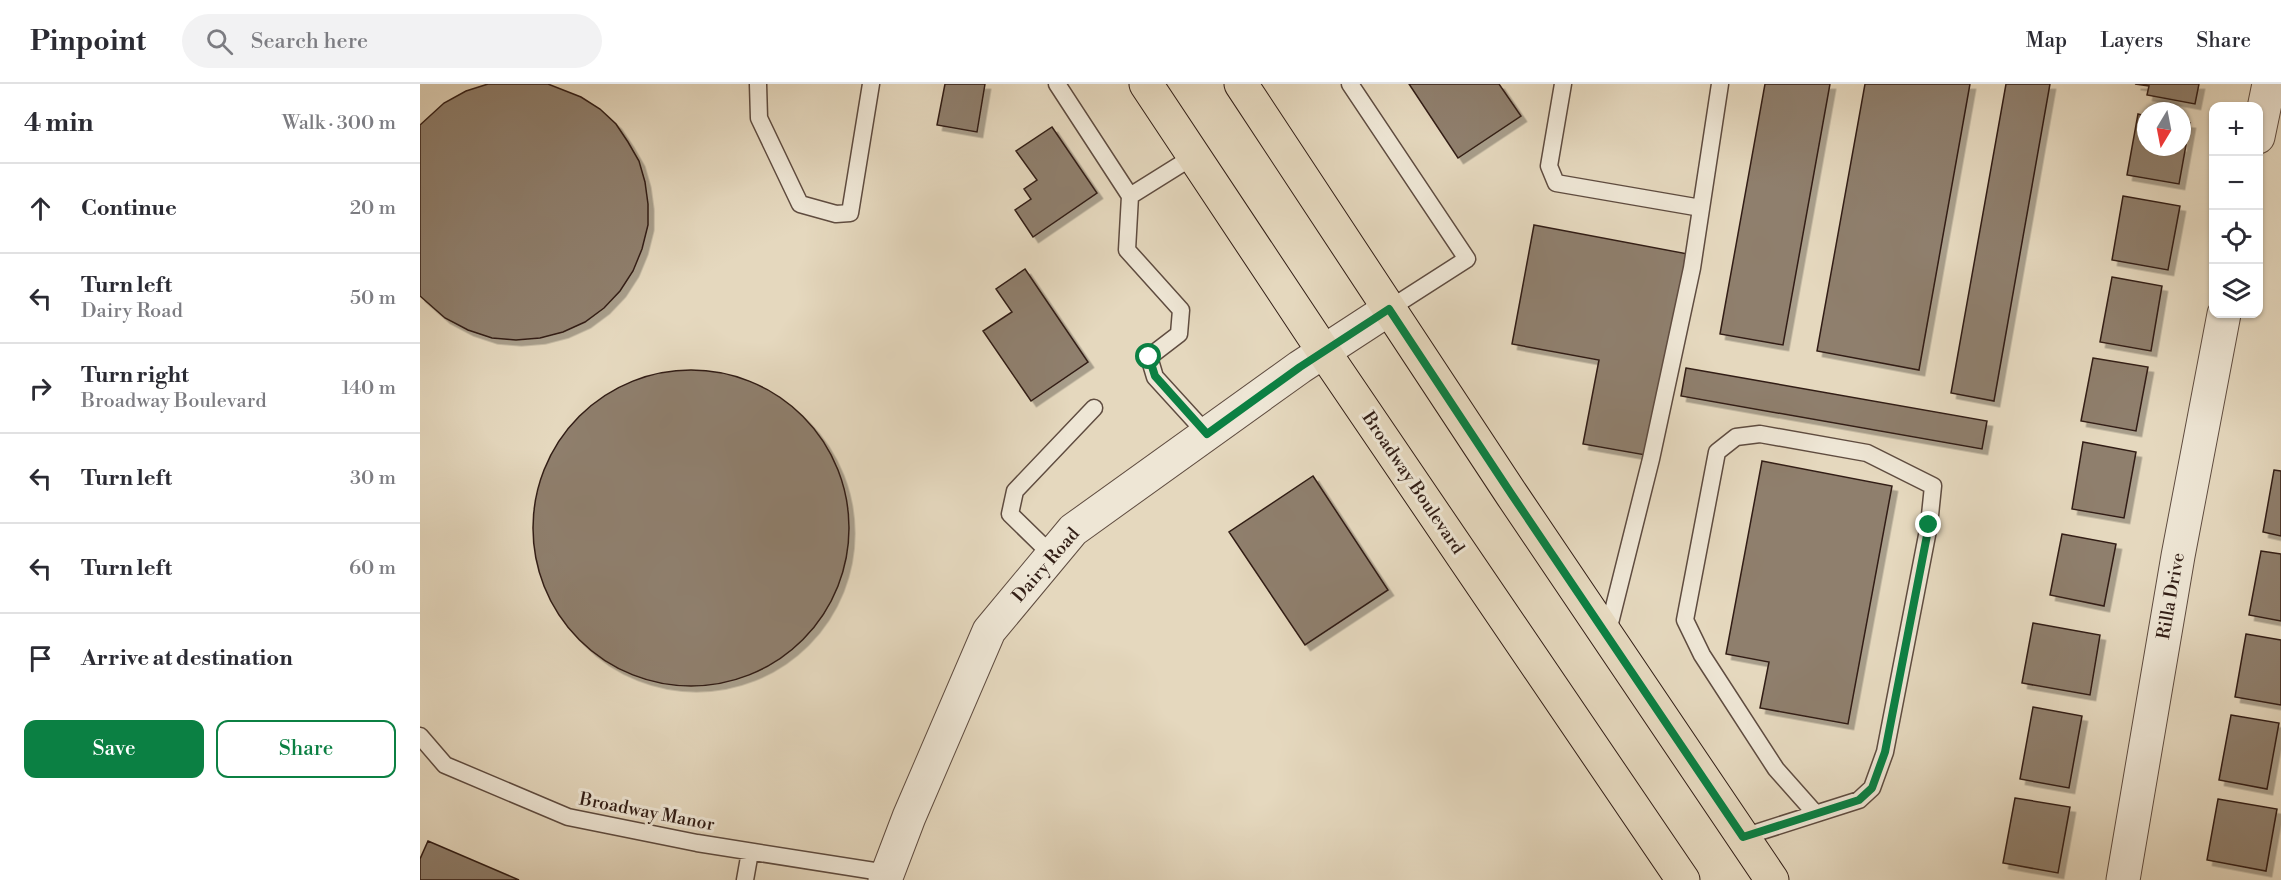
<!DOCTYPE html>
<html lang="en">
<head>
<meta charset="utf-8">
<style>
  body { margin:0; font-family:"Libre Bodoni",serif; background:#f2f2f3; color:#2b2b33 }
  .controls { position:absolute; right:18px; top:18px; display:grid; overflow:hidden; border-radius:12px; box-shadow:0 2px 4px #0004 }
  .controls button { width:54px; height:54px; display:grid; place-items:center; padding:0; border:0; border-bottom:2px solid #e1e1e2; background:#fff; color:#2b2b33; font:30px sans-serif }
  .compass { position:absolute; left:1717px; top:18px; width:54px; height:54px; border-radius:50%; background:#fff; box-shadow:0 2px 4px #0004; rotate:190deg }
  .stop { position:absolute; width:18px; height:18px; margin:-14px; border:4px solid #0b8043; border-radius:50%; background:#fff }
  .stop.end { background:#0b8043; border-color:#fff; box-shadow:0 2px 6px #0008 }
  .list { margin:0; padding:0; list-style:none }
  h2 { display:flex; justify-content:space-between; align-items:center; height:78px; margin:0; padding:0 24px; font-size:26px }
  h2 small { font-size:20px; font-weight:400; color:#7c7c81 }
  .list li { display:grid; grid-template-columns:39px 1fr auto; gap:18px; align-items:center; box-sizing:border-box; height:90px; padding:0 24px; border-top:2px solid #e1e1e2 }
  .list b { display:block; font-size:22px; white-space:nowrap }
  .list p { margin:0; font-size:20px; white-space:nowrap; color:#7c7c81 }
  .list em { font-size:20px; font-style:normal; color:#7c7c81 }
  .actions { display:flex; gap:12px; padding:18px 24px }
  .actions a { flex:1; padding:14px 0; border:2px solid #0b8043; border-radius:12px; text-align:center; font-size:21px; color:#0b8043 }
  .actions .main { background:#0b8043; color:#fff }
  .icon { flex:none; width:33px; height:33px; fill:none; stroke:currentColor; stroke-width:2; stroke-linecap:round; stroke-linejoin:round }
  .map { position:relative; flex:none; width:1861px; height:796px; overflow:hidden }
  header { display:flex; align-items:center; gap:36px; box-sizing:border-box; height:84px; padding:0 30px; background:#fff; border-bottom:2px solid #e1e1e2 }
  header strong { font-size:28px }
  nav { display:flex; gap:33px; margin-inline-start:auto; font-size:21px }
  .search { width:420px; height:54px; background:#f2f2f3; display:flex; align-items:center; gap:15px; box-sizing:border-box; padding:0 21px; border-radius:33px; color:#7c7c81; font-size:22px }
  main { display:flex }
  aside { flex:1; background:#fff }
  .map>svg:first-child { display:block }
  .building { fill:#8f7f6d; stroke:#321e16; stroke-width:1.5; filter:url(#shadow) }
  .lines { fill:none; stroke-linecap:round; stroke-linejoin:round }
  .service-casing { stroke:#5f4c40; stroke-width:19 }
  .minor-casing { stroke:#5f4c40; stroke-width:35 }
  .tertiary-casing { stroke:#5f4c40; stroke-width:35 }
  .primary-casing { stroke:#321e16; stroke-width:35 }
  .service { stroke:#eee6d5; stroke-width:16 }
  .minor { stroke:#eee6d5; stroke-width:33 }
  .tertiary { stroke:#eee6d5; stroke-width:33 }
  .primary { stroke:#e5d8be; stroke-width:33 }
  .route { stroke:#0b8043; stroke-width:8 }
  .labels { text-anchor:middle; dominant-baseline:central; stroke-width:6; stroke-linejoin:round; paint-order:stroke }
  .street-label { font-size:18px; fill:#321e16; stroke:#eee6d5 }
</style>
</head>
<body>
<header>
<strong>Pinpoint</strong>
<div class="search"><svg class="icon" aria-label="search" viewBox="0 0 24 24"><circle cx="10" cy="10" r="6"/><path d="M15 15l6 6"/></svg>Search here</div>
<nav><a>Map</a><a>Layers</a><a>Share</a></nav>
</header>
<main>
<aside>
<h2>4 min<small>Walk · 300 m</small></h2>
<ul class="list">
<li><svg class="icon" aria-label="ahead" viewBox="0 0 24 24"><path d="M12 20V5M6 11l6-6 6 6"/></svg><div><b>Continue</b></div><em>20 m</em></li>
<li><svg class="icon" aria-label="left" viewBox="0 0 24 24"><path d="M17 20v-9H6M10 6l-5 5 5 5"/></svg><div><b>Turn left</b><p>Dairy Road</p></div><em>50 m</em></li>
<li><svg class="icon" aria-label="right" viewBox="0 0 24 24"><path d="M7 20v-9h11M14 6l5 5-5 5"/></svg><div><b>Turn right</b><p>Broadway Boulevard</p></div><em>140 m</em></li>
<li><svg class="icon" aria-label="left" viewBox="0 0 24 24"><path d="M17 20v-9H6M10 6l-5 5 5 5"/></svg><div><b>Turn left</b></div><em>30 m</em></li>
<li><svg class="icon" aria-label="left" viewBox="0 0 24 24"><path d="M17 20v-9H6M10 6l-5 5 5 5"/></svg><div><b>Turn left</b></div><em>60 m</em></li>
<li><svg class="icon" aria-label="arrive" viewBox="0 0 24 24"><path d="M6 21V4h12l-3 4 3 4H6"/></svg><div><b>Arrive at destination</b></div></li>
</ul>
<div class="actions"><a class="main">Save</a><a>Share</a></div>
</aside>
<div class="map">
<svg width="1861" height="796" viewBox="0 0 1861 796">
  <defs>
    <filter id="shadow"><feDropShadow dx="5.5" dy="5.5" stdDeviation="0" flood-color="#0004"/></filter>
  </defs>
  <rect width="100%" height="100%" fill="#e5d8be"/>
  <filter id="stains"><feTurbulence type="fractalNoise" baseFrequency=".00333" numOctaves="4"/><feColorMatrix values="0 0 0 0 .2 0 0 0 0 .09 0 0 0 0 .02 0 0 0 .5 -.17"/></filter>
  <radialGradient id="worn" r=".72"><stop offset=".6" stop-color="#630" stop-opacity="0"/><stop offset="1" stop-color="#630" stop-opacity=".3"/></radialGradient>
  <!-- building -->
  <path class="building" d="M68 0H128L161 13 180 25 196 40 208 58 219 77 225 98 228 120V141L222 165 213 187 200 207 184 224 165 238 143 248 120 254 96 256 72 254 48 246 25 234 0 212V41L24 19 46 7Z
    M525 0H565L557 48 517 41Z
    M989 0H1079L1101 32 1038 74Z
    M1345 0H1410L1363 261 1300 250Z
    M1445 0H1550L1499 286 1397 267Z
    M1586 0H1630L1574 317 1531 309Z
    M1715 0H1779L1775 20 1727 11 1729 2Z
    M1718 30 1726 32V63H1762V38L1770 39 1759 100 1707 91Z
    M632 43 677 109 613 153 595 126 611 115 604 105 617 96 596 67Z
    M1703 112 1760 122 1748 186 1692 176Z
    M1114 141 1268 170 1231 372 1163 360 1179 276 1092 260Z
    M605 185 668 278 611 317 563 247 592 228 576 205Z
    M1692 193 1742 202 1731 267 1680 258Z
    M1673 274 1728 283 1716 347 1661 337Z
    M1266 284 1567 337 1562 365 1261 312Z
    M113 444a158 158 0 1 1 316 0a158 158 0 1 1-316 0Z
    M1663 358 1716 368 1704 434 1652 425Z
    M1342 377 1472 402 1428 640 1340 624 1349 578 1306 570Z
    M1854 386 1861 387V452L1843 448Z
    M893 392 968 506 885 561 809 448Z
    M1642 450 1696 460 1684 522 1630 511Z
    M1841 467 1861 470V537L1829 531Z
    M1613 539 1680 551 1670 611 1602 599Z
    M1826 550 1861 556V621L1815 613Z
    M1613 623 1662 632 1649 704 1600 695Z
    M1811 631 1859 639 1847 705 1799 696Z
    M1595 714 1650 723 1638 789 1583 779Z
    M1798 715 1857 725 1846 787 1787 776Z
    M8 757 99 796H0V775Z"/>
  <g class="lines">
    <defs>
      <path id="service" d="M338 0 339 34 380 120 416 130 430 129 451 0
        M637 0 710 112
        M930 0 1047 175 969 225
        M1143 0 1129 82 1136 99 1281 124
        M774 72 710 112 707 166 761 226 759 250 729 273 735 293 787 350
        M632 471 590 430 595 407 674 324
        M1187 551 1231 375 1272 184 1300 0
        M0 652 25 681 148 733 277 759 467 789
        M1323 753 1439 716 1452 704 1465 668 1509 441 1513 402 1447 369 1340 350 1316 353 1297 368 1265 536 1282 571 1356 685 1395 729
        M325 796 330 768"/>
      <path id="minor" d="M1838 53 1849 0
        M1703 796 1758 472 1804 230"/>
      <path id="tertiary" d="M465 796 489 733 569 547 653 446 880 283 969 225"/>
      <path id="primary" d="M726 0 904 268 1263 796
        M821 0 1092 411 1352 796"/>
    </defs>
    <!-- service casing -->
    <use href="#service" class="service-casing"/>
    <!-- minor casing -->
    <use href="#minor" class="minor-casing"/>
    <!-- tertiary casing -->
    <use href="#tertiary" class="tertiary-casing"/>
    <!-- primary casing -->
    <use href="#primary" class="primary-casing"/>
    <!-- service -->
    <use href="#service" class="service"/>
    <!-- minor -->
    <use href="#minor" class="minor"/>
    <!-- tertiary -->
    <use href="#tertiary" class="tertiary"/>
    <!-- primary -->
    <use href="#primary" class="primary"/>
  </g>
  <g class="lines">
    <!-- route -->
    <path class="route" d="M729 273 735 292 787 350 880 283 969 225 1092 411 1323 753 1439 716 1452 704 1465 668 1509 441"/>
  </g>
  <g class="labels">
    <!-- street labels -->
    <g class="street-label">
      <text transform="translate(993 399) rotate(56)">Broadway Boulevard</text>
      <text transform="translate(626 481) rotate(-49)">Dairy Road</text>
      <text transform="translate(1751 512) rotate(-80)">Rilla Drive</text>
      <text transform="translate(227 728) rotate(11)">Broadway Manor</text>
    </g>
  </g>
  <rect width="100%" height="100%" filter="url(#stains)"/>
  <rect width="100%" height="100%" fill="url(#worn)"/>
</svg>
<div class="controls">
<button>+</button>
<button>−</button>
<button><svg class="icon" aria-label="locate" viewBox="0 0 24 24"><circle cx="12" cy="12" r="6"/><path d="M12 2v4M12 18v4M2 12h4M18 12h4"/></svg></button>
<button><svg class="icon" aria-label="layers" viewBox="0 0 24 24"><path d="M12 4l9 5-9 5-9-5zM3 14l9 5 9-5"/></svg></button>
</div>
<svg class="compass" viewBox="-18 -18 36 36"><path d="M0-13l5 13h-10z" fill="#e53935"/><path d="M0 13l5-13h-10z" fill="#7c7c81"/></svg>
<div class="stop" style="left:729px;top:273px"></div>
<div class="stop end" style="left:1509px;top:441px"></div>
</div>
</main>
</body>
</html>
